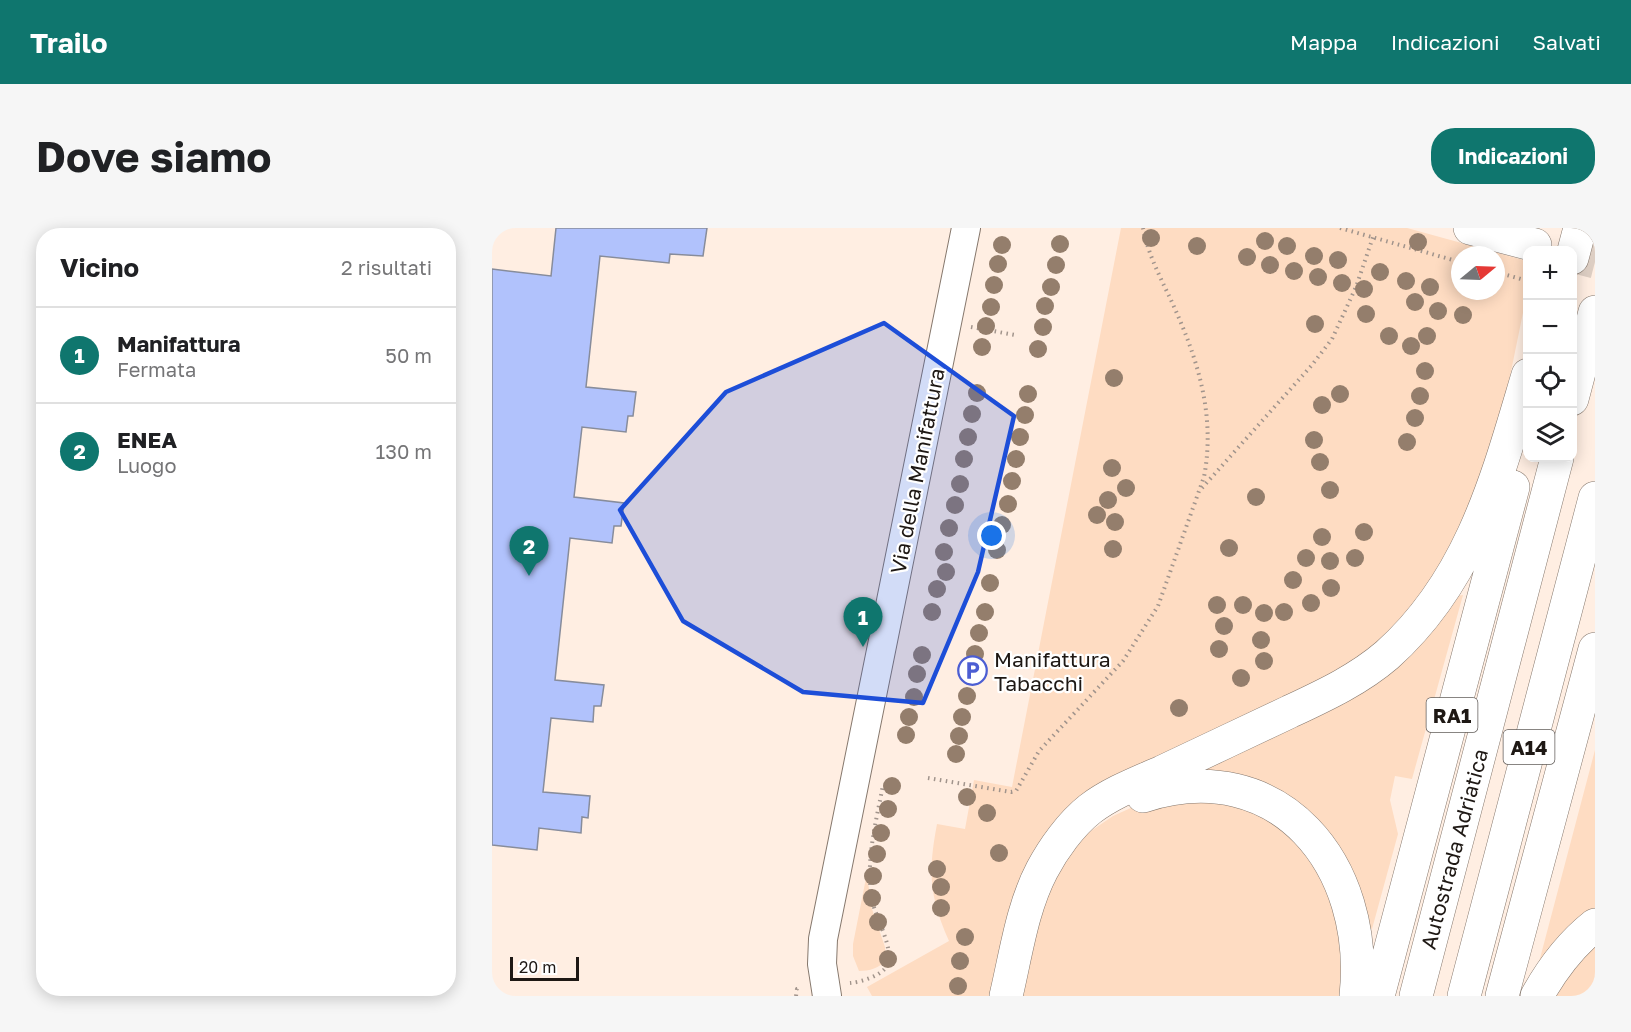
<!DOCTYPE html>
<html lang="it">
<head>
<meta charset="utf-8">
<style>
  body { margin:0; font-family:"Golos Text",sans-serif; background:#f6f6f6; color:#202124 }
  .controls { position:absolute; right:18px; top:18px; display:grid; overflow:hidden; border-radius:12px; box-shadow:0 3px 15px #0003 }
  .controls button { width:54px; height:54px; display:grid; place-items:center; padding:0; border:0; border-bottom:2px solid #e0e0e0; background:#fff; color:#202124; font:30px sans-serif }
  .compass { position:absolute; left:959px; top:18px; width:54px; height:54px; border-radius:50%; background:#fff; box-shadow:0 3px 15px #0003; rotate:71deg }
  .scale { position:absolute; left:18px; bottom:15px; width:69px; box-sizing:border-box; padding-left:6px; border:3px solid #1e1814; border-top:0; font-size:16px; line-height:21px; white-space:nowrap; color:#1e1814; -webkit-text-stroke:4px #fff; paint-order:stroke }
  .you { position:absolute; left:500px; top:308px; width:21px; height:21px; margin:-15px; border:4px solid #fff; border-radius:50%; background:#1a73e8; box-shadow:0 0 0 9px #1a73e833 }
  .badge { display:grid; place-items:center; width:39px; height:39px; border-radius:50%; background:#0f766e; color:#fff; font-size:20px; font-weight:700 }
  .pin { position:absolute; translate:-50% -50px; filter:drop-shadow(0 2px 3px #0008) }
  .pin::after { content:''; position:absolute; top:32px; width:21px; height:18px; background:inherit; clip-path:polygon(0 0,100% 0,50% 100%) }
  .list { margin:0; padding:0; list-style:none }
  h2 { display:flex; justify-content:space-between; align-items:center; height:78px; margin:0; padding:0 24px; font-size:26px }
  h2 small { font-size:20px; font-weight:400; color:#757577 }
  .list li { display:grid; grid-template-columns:39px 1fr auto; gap:18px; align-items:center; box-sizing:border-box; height:96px; padding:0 24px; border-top:2px solid #e0e0e0 }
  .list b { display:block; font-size:22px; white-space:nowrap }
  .list p { margin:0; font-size:20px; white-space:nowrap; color:#757577 }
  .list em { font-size:20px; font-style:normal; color:#757577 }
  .icon { flex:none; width:33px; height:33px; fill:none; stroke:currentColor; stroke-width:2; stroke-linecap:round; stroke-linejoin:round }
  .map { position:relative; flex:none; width:1103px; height:768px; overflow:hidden; border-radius:24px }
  header { display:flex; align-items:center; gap:36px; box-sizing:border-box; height:84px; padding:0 30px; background:#0f766e; color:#fff }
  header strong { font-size:28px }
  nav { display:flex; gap:33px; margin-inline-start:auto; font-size:21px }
  .intro { display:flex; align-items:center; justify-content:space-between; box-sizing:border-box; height:144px; padding:0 36px }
  h1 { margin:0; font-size:42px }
  .button { padding:15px 27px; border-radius:24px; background:#0f766e; color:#fff; font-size:21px; font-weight:700 }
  main { display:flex; gap:36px; padding:0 36px }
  aside { flex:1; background:#fff; border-radius:24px; box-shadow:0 3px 15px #0003 }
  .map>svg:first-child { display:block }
  .green { fill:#fedcc2; fill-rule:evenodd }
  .building { fill:#b1c2fc; stroke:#878c9b; stroke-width:1.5 }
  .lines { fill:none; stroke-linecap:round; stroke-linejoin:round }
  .major-tunnel { stroke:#ddcec3; stroke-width:33; stroke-dasharray:33 16; stroke-linecap:butt }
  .minor-casing { stroke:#86786d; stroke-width:30 }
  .major-casing { stroke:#86786d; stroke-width:34 }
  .highway-casing { stroke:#86786d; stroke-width:34 }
  .path { stroke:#a1948c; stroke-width:4; stroke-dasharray:1.5 4.5; stroke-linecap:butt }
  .minor { stroke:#fff; stroke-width:28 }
  .major { stroke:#fff; stroke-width:33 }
  .highway { stroke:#fff; stroke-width:33 }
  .tree { fill:#947e6c }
  .marked { fill:#1d4ed8; fill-opacity:0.2; stroke:#1d4ed8; stroke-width:4.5; stroke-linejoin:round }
  .labels { text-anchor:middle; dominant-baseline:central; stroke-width:4.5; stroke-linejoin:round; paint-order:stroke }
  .shield { fill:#fff; stroke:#625d5a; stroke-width:1.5 }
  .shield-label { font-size:20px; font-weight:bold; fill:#1e1814 }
  .street-label { font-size:21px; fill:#1e1814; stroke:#fff }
  .poi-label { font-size:21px; fill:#1e1814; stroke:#fff; text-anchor:start }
</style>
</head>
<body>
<header>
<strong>Trailo</strong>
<nav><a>Mappa</a><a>Indicazioni</a><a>Salvati</a></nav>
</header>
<div class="intro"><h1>Dove siamo</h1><a class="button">Indicazioni</a></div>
<main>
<aside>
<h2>Vicino<small>2 risultati</small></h2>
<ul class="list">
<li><span class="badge">1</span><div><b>Manifattura</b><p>Fermata</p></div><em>50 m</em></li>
<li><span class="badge">2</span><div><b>ENEA</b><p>Luogo</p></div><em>130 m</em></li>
</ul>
</aside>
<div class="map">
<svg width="1103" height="768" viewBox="0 0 1103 768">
  <rect width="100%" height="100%" fill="#ffeee2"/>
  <!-- green -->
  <path class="green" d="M629 0H915L1035 33V65L1006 207 961 323 885 423 615 561 508 727 497 768H380L375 759 457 713C437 668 436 644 445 596L473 601 482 552 520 559ZM968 27H1004V63H968Z
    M971 367 920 551 903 548 898 572 906 606 880 701H875L861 651 720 545 712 543 711 540 964 368Z
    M1103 522V683L1046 738Z
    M748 573 810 613 850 688 852 768H526L555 663 563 644 596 605 621 588 652 574Z
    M375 645 379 678 393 719 394 732C388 740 377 743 367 743L361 728V716Z
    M1103 711V768H1059Z"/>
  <!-- building -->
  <path class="building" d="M64 0H215L211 28 178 26 177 35 108 28 94 159 144 164 141 188H136L134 204 90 199 82 269 132 275 129 298H122L120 315 78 310 63 452 112 457 109 478H102L101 494 59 490 51 564 98 568 96 590 90 589 89 605 47 600 45 622 0 617V41L59 48Z"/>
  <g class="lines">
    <!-- major-tunnel -->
    <path class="major-tunnel" d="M1080 28 1103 34"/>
    <defs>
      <path id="minor" d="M335 768 330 736 331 711 474 0"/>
      <path id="major" d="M978 0 1043 17"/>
      <path id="highway" d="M1080 30 1088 0
        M1080 171 1103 84
        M651 568C788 524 878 638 864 768
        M514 768C524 726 530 680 550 642 561 621 579 596 598 581 619 565 645 555 670 544 712 524 755 504 797 484 831 468 866 452 895 427 979 352 1005 251 1036 147
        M886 768 1021 259
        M924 768 1065 230
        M972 768 1103 270
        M1010 768 1103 421
        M1045 768C1060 741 1079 716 1103 697"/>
    </defs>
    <!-- minor casing -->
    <use href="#minor" class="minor-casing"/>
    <!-- major casing -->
    <use href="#major" class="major-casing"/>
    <!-- highway casing -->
    <use href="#highway" class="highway-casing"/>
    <!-- path -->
    <path class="path" d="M848 0 968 34
      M1004 44 1036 53
      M479 99 523 107
      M710 260 820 137 840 111 864 59 881 9
      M436 550 519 564 524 563 547 523 631 433 666 378 712 249C724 186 705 129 679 72 668 49 656 26 651 0
      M358 755C369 754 389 748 395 738 403 724 385 691 381 676 372 637 384 595 391 557
      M304 768 305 761 309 760"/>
    <!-- minor -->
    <use href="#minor" class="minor"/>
    <!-- major -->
    <use href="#major" class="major"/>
    <!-- highway -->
    <use href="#highway" class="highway"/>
  </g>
  <!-- trees -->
  <g class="tree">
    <circle cx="659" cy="10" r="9"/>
    <circle cx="773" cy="13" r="9"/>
    <circle cx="926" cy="14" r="9"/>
    <circle cx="568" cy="16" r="9"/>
    <circle cx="510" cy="17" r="9"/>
    <circle cx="705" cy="18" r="9"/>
    <circle cx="795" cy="18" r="9"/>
    <circle cx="822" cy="28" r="9"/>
    <circle cx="755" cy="29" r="9"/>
    <circle cx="846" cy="32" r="9"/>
    <circle cx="506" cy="36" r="9"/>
    <circle cx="564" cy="37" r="9"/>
    <circle cx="778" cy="37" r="9"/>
    <circle cx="802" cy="43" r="9"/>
    <circle cx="888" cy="44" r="9"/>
    <circle cx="826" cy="49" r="9"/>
    <circle cx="914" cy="53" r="9"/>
    <circle cx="850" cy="55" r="9"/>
    <circle cx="502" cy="57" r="9"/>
    <circle cx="559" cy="59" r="9"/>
    <circle cx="938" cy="59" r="9"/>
    <circle cx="872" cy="61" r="9"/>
    <circle cx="923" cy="74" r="9"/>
    <circle cx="553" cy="78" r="9"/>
    <circle cx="499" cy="79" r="9"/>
    <circle cx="946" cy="83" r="9"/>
    <circle cx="874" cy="86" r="9"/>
    <circle cx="971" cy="87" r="9"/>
    <circle cx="823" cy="96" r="9"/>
    <circle cx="494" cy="98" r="9"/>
    <circle cx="551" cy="99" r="9"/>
    <circle cx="897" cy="108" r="9"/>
    <circle cx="935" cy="108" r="9"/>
    <circle cx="919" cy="118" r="9"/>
    <circle cx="490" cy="119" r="9"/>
    <circle cx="546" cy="121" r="9"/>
    <circle cx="933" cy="143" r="9"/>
    <circle cx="622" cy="150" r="9"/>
    <circle cx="485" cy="165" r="9"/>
    <circle cx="536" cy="166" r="9"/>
    <circle cx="848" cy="166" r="9"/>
    <circle cx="928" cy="168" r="9"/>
    <circle cx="830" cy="177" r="9"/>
    <circle cx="480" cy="186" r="9"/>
    <circle cx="533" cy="187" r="9"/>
    <circle cx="923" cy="190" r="9"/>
    <circle cx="476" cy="209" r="9"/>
    <circle cx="528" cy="209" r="9"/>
    <circle cx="822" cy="212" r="9"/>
    <circle cx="915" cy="214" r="9"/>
    <circle cx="472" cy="231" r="9"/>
    <circle cx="524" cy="231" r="9"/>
    <circle cx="828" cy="234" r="9"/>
    <circle cx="620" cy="240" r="9"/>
    <circle cx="520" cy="253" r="9"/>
    <circle cx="468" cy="256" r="9"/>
    <circle cx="634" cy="260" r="9"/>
    <circle cx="838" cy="262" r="9"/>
    <circle cx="764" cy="269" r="9"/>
    <circle cx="616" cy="272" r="9"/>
    <circle cx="516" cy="276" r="9"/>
    <circle cx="463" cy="277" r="9"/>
    <circle cx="605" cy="287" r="9"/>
    <circle cx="623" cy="294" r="9"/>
    <circle cx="510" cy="297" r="9"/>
    <circle cx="457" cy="300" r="9"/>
    <circle cx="872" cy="304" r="9"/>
    <circle cx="830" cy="309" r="9"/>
    <circle cx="737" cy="320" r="9"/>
    <circle cx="621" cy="321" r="9"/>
    <circle cx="505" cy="322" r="9"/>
    <circle cx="452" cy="324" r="9"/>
    <circle cx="814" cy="330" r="9"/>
    <circle cx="863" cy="330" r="9"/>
    <circle cx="838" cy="333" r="9"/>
    <circle cx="454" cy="344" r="9"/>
    <circle cx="801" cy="352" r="9"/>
    <circle cx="498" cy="355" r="9"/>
    <circle cx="839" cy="360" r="9"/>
    <circle cx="445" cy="361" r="9"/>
    <circle cx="819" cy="375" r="9"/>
    <circle cx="725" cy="377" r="9"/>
    <circle cx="751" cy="377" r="9"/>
    <circle cx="440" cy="384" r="9"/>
    <circle cx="493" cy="384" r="9"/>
    <circle cx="792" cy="384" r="9"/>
    <circle cx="772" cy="385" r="9"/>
    <circle cx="732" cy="398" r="9"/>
    <circle cx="487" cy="405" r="9"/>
    <circle cx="769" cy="412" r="9"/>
    <circle cx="727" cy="421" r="9"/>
    <circle cx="483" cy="426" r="9"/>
    <circle cx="430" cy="427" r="9"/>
    <circle cx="772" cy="433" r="9"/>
    <circle cx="425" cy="446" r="9"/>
    <circle cx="478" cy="446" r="9"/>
    <circle cx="749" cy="450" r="9"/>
    <circle cx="475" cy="468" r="9"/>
    <circle cx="422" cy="469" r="9"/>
    <circle cx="687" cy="480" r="9"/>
    <circle cx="417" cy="489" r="9"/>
    <circle cx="470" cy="489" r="9"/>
    <circle cx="414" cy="507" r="9"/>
    <circle cx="467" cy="508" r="9"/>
    <circle cx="464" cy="526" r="9"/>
    <circle cx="400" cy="558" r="9"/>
    <circle cx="475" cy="569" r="9"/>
    <circle cx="396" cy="581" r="9"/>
    <circle cx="495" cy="585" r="9"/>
    <circle cx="389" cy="605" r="9"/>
    <circle cx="507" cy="625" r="9"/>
    <circle cx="385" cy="626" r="9"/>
    <circle cx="445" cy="641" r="9"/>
    <circle cx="381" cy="648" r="9"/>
    <circle cx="449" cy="659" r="9"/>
    <circle cx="380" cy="670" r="9"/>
    <circle cx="449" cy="680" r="9"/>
    <circle cx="386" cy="694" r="9"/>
    <circle cx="473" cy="709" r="9"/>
    <circle cx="396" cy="731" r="9"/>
    <circle cx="468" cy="733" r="9"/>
    <circle cx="466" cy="758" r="9"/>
  </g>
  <!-- marked area -->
  <path class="marked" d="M392 95 522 188 486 344 431 475 311 464 191 393 128 282 234 164Z"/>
  <!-- icons -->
  <defs>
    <symbol id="parking-ring" viewBox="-11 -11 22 22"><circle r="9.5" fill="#fff" stroke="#4c5ed3" stroke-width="1.5"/><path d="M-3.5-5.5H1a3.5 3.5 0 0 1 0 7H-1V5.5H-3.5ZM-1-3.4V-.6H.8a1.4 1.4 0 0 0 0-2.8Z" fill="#4c5ed3"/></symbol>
  </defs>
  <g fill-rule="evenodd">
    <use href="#parking-ring" x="464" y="426" width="33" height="33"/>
  </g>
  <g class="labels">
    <!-- shield labels -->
    <g class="shield">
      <rect x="934.5" y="470" width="51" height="34" rx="4.5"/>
      <rect x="1011.5" y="502" width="51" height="34" rx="4.5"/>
    </g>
    <g class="shield-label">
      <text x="960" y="487">RA1</text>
      <text x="1037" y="519">A14</text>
    </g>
    <!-- street labels -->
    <g class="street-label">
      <text transform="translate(425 243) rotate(-79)">Via della Manifattura</text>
      <text transform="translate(962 621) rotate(-75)">Autostrada Adriatica</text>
    </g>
    <!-- poi labels -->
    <g class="poi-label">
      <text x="502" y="431">Manifattura<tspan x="502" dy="24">Tabacchi</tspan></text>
    </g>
  </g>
</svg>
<div class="controls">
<button>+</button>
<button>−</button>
<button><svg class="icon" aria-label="locate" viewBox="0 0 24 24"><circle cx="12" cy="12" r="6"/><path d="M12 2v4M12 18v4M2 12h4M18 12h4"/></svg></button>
<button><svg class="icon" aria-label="layers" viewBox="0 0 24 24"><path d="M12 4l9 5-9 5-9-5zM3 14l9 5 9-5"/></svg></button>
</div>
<svg class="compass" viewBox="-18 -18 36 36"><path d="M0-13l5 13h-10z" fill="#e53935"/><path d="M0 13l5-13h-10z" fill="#757577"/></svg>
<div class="scale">20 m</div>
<div class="you"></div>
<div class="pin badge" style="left:371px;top:419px">1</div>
<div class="pin badge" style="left:37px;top:348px">2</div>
</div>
</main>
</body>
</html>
